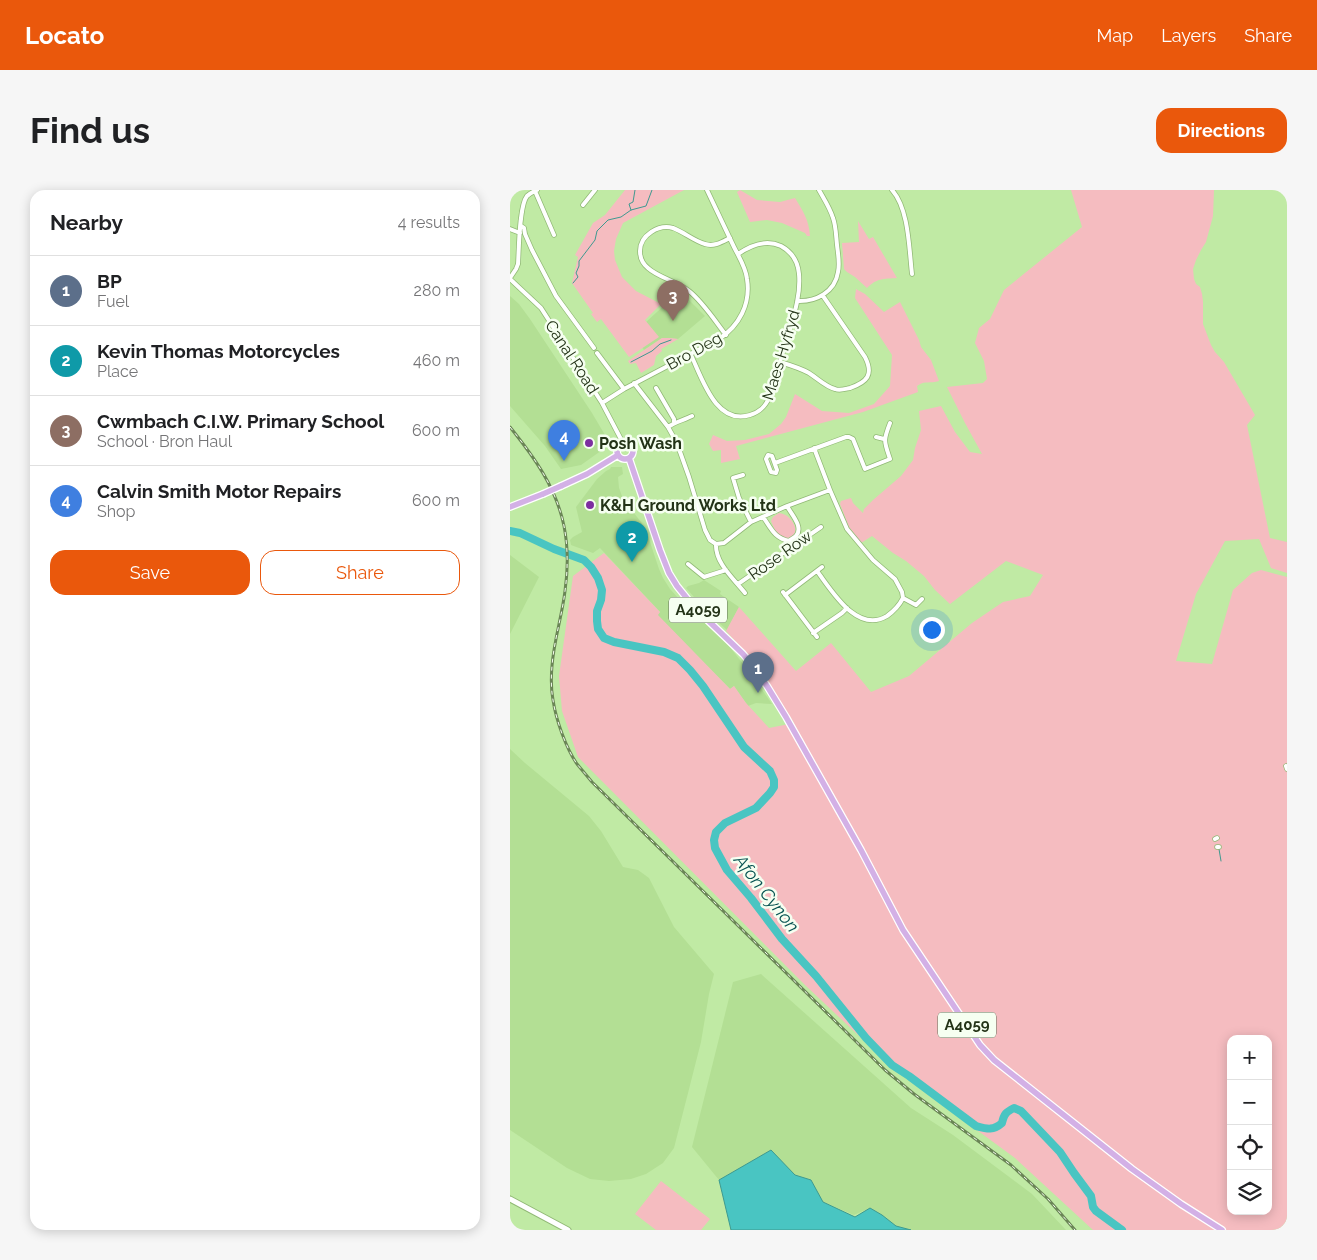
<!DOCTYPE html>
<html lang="en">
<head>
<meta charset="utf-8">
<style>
  body { margin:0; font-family:Raleway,sans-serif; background:#f6f6f6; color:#202124 }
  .controls { position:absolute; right:15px; bottom:15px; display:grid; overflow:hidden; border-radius:10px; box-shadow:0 2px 12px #0003 }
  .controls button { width:45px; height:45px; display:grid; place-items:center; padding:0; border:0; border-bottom:1px solid #e0e0e0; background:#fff; color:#202124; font:25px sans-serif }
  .you { position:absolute; left:421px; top:439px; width:18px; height:18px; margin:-12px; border:4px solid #fff; border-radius:50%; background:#1a73e8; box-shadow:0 0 0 8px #1a73e833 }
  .badge { display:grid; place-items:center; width:32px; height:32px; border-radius:50%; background:#ea580c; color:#fff; font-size:16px; font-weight:700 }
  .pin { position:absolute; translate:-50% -41px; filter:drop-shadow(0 1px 2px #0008) }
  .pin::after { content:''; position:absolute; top:26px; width:18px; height:15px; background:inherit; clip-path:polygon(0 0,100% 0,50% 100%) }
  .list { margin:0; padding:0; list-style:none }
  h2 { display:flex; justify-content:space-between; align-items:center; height:65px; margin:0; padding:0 20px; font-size:21px }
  h2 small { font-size:16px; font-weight:400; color:#757577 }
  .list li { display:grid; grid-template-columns:32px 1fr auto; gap:15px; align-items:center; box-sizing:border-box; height:70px; padding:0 20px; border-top:1px solid #e0e0e0 }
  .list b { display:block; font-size:19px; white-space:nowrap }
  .list p { margin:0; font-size:16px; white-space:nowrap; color:#757577 }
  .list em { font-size:16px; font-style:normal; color:#757577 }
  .actions { display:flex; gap:10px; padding:15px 20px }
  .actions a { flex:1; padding:11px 0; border:1px solid #ea580c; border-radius:15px; text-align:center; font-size:18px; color:#ea580c }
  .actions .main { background:#ea580c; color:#fff }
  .icon { flex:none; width:28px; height:28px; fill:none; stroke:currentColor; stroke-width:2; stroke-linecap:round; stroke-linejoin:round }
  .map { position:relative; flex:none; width:777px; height:1040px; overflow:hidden; border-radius:15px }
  header { display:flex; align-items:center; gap:30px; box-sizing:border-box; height:70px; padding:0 25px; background:#ea580c; color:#fff }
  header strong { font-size:24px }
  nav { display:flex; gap:28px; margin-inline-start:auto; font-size:18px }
  .intro { display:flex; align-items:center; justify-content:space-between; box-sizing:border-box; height:120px; padding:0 30px }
  h1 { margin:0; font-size:35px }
  .button { padding:12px 22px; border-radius:15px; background:#ea580c; color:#fff; font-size:18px; font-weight:700 }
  main { display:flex; gap:30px; padding:0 30px }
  aside { flex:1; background:#fff; border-radius:15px; box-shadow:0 2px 12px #0003 }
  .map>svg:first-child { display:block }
  .built { fill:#b3df94 }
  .green { fill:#f5bcc0; fill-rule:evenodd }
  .water { fill:#49c5c2; stroke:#3e998f }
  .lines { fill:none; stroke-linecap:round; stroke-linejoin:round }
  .stream { stroke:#3e998f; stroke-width:1 }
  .river { stroke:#49c5c2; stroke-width:8 }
  .minor-casing { stroke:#91b976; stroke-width:5.5 }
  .secondary-casing { stroke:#91b976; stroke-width:7 }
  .primary-casing { stroke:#fff; stroke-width:8 }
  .minor { stroke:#fff; stroke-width:4 }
  .secondary { stroke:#fff; stroke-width:5 }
  .primary { stroke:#d3b0e6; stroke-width:5.5 }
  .rail-casing { stroke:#6a8556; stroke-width:3 }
  .rail { stroke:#f6fff1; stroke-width:1; stroke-dasharray:4; stroke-linecap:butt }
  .primary-bridge-casing { stroke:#fff; stroke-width:8; stroke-linecap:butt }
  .primary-bridge { stroke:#d3b0e6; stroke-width:5.5 }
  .poi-dot { fill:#7d2fa0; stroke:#f6fff1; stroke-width:2 }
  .labels { text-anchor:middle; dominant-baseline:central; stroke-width:5; stroke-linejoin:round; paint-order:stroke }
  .shield { fill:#f6fff1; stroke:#627058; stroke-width:1 }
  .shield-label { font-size:15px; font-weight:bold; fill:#233317 }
  .street-label { font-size:16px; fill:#233317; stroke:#f6fff1 }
  .poi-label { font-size:16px; font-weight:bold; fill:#233317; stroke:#f6fff1; text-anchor:start }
  .water-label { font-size:18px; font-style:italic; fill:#075352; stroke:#f6fff1 }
</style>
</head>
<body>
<header>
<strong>Locato</strong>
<nav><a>Map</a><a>Layers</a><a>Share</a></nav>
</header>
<div class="intro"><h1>Find us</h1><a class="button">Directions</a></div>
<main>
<aside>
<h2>Nearby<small>4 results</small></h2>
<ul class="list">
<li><span class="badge" style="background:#5c6f8a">1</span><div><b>BP</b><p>Fuel</p></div><em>280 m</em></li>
<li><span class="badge" style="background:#0f9aa8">2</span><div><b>Kevin Thomas Motorcycles</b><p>Place</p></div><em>460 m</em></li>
<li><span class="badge" style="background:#8d6e63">3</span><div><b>Cwmbach C.I.W. Primary School</b><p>School · Bron Haul</p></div><em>600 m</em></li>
<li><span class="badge" style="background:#3f7fe0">4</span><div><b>Calvin Smith Motor Repairs</b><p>Shop</p></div><em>600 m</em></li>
</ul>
<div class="actions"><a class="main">Save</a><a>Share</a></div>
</aside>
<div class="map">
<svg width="777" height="1040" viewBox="0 0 777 1040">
  <rect width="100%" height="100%" fill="#c0eaa4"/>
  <!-- built -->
  <path class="built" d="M170 101 195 126 168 149 160 148H152L134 160 120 141 135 130 136 132Z
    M0 106 9 114 20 129 82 223 95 245 97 254 95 258 71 275 51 279 35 256 0 216Z
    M101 277H112L113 284 108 287 109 298 113 309 131 332 137 343 149 379 153 388 160 399 182 423 183 422 219 456 241 484 262 514 246 513 238 516 224 496 220 499 147 425 150 422 90 358 83 363 61 355 60 350 63 347 72 342 66 317 87 289 96 281 100 279Z
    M0 365 29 387 0 444Z
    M194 390 211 401 210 404 229 417 217 440 200 425 176 398 178 396 189 393Z
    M0 559 15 573 79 626 91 641 113 677 128 680 139 688 164 737 204 784 199 804 191 852 164 958 153 973 136 984 121 989 99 991 80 989 57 978 0 940Z
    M251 784 401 918 443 945 522 1004 556 1040H401L386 1036 372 1025 360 1018 344 1025 313 1012 301 990 285 986 261 960 209 990 182 957 223 792Z"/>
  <!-- green -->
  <path class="green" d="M115 0H174L113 33 106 49 104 61 105 70 112 87 126 101 151 114 135 130 149 147 119 167 91 129 87 132 81 124 83 123 62 93 68 67 65 65 83 33 95 25Z
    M230 0 247 10 270 12 285 8C293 21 299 30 300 46H297L295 43 272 33 257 30 240 32 227 2Z
    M561 0H704L703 26 696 52 691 60 686 70 683 79 684 89 686 94 690 97 692 104 693 112V134L701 155 705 162 714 172 745 225 737 235 760 348 777 352V383L761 378 749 349 715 351 686 404 666 471 702 474 723 400 742 383 751 380 777 387V1040H583L505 968 396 888 381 876 295 795 68 567 52 521 49 486 63 386 94 363 150 422 148 425 220 499 224 496 236 513 259 538 284 533 246 474 216 441 229 417 286 481 321 453 361 502 399 486 462 433 493 412 520 406 533 385 496 371 440 414 425 400 414 386 396 371 383 363 362 346 351 353 339 337 330 314 331 311 341 308 343 313 353 323 354 319 363 310 391 286 403 270 405 258 411 240 409 221 431 216 445 242 460 262 472 264 455 233 437 197 473 193 477 189 474 171 465 153 469 138 480 129 494 100 572 37ZM721 849H758V1021H721Z
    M348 31 359 49 363 47 387 88C373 89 367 88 357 98L345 87 337 82 334 79 332 53 349 52Z
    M346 99 355 104 374 122 390 112 409 150 411 157 421 170 429 191C420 194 415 190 407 196L408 202 353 222 226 256 230 269 211 273V260L203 261 199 254 203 245 217 251 235 250 259 244 271 234 276 227 285 204 312 221 339 223 364 214 380 196 382 165 345 108Z
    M152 148H160L168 149 151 159 152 161 146 166 144 175 131 183 126 173 120 174 118 171Z
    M269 323C275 324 278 326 282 331 292 345 277 353 269 345 265 342 263 335 261 331L263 327Z
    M151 991 200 1029 191 1040H146L125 1024Z"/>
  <!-- water -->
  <path class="water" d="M261 960 285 985 301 990 313 1012 345 1027 360 1018 372 1025 386 1036 401 1040H221L209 990Z"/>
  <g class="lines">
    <!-- stream -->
    <path class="stream" d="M121 20 119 14 123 12 125 0
      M63 93 68 87 66 83 69 76V71L85 50 87 41 98 30 111 27 121 20 136 16 142 0
      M121 172 142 161 150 154 161 150
      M709 659 711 671"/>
    <!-- river -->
    <path class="river" d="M0 341 10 343 44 359 74 370 81 377 88 388 92 400 91 410 87 421V431L88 439 94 448 104 452 154 462 168 468 180 480 193 496 234 557 260 581 264 590V597L260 603 246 618 215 633 206 642 204 650 205 658 217 680 241 708 272 749 306 786 356 848 382 875 399 886 466 936C477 939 483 941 492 933 494 924 496 922 504 918L511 921 550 962 564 983 581 1006 583 1017 586 1021 612 1040"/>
    <defs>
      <path id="minor" d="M382 0C399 19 399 59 402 84
        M25 1 44 45
        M73 15 85 0
        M11 36 14 38 15 44 22 60 46 106 84 158
        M0 39 10 43
        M0 88 6 79 8 74C9 60 9 16 17 6 20 3 23 2 27 0
        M0 89 31 118 92 213 113 253
        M287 111C306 112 325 102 328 82 330 73 328 64 327 55 326 46 326 36 323 28 320 18 314 9 309 0
        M216 145C205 131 193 112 179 101 167 91 149 88 138 78 133 74 130 68 130 61 130 45 149 34 163 38 174 42 184 51 195 54 204 57 212 52 220 48
        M87 163 114 199
        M181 165C192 188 206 236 240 225 250 222 255 217 259 208 265 188 271 168 277 149 283 128 291 106 289 84 288 72 282 62 271 56 256 49 241 55 228 64
        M270 172C280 175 290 178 299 183 307 188 316 197 325 199 330 201 335 199 340 198 357 192 364 185 355 167L313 106
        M124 193 158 237 163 246 169 259 179 287 195 340 200 350 206 354C205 373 224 389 235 403
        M146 198 164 229V232
        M92 213 114 199 209 149C229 136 241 114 237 89 236 78 229 67 224 57 215 38 206 19 197 0
        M158 237C165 232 174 230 182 226
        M366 247 374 249
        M304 258 320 300 337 339 363 370 385 389 392 402 393 408C389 416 384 421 377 426 347 444 322 401 307 381
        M258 265 262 266 267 280 266 283 261 282 256 269Z
        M265 273 336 247H339L343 249 355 279 380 269C374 251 373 251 380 233
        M233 285 223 288 229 308 241 332
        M253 327C261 338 264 348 279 351 281 349 284 348 286 346 294 337 281 324 277 316
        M206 354 214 353 241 332 277 316 320 300
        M178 374 194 387 216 380
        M228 394 311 337
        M273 402 307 447
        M275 405 312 377
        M393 408 406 415 412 409
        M303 443 332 423 337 418
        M776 576 777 579
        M705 649 707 648
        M707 657H709"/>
      <path id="secondary" d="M0 1009 58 1040"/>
      <path id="primary" d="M107 261a8 8 0 1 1 16 0a8 8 0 1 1-16 0Z
        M119 268 150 360 159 383 167 396 184 417 233 464 244 477 257 496 276 527 351 660 393 740 470 855 484 870 622 979 671 1014 712 1040
        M51 296 77 284 108 265
        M0 317 33 304"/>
    </defs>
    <!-- minor casing -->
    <use href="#minor" class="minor-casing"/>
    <!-- secondary casing -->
    <use href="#secondary" class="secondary-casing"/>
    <!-- primary casing -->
    <use href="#primary" class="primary-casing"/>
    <!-- minor -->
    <use href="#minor" class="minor"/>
    <!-- secondary -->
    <use href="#secondary" class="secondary"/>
    <!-- primary -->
    <use href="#primary" class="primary"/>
    <defs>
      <path id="rail" d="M0 237C24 267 46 297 54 336 58 356 58 380 55 401 52 426 44 450 42 476 41 487 41 499 43 510 46 530 56 558 67 574 72 580 77 586 82 592L375 880 404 904 501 975 538 1009 565 1040"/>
    </defs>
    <!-- rail casing -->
    <use href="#rail" class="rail-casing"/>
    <!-- rail -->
    <use href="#rail" class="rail"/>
    <defs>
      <path id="primary-bridge" d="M33 304 51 296"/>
    </defs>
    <!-- primary-bridge casing -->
    <use href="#primary-bridge" class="primary-bridge-casing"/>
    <!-- primary-bridge -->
    <use href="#primary-bridge" class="primary-bridge"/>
  </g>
  <!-- markers -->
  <g class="poi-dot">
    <circle cx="79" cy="253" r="5"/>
    <circle cx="80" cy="315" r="5"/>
  </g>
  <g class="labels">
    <!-- shield labels -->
    <g class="shield">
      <rect x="159" y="407.5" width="58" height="25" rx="4"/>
      <rect x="428" y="822.5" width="58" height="25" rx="4"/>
    </g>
    <g class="shield-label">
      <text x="188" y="420">A4059</text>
      <text x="457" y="835">A4059</text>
    </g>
    <!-- street labels -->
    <g class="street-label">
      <text transform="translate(184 161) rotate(-29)">Bro Deg</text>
      <text transform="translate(271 165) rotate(-73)">Maes Hyfryd</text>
      <text transform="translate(62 167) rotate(57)">Canal Road</text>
      <text transform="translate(270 365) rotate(-35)">Rose Row</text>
    </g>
    <!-- poi labels -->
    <g class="poi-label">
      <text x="89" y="253">Posh Wash</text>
      <text x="90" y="315">K&amp;H Ground Works Ltd</text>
    </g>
    <!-- water labels -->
    <g class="water-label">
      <text transform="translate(257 703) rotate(52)">Afon Cynon</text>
    </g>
  </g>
</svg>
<div class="controls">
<button>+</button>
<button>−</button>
<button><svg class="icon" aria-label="locate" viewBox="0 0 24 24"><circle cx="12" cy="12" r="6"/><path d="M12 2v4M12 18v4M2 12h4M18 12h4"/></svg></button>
<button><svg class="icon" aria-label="layers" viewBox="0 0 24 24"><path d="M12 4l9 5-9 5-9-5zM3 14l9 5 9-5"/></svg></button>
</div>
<div class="you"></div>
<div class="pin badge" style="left:248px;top:503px;background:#5c6f8a">1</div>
<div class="pin badge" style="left:122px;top:372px;background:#0f9aa8">2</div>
<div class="pin badge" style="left:163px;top:131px;background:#8d6e63">3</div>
<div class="pin badge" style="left:54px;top:271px;background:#3f7fe0">4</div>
</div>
</main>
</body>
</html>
